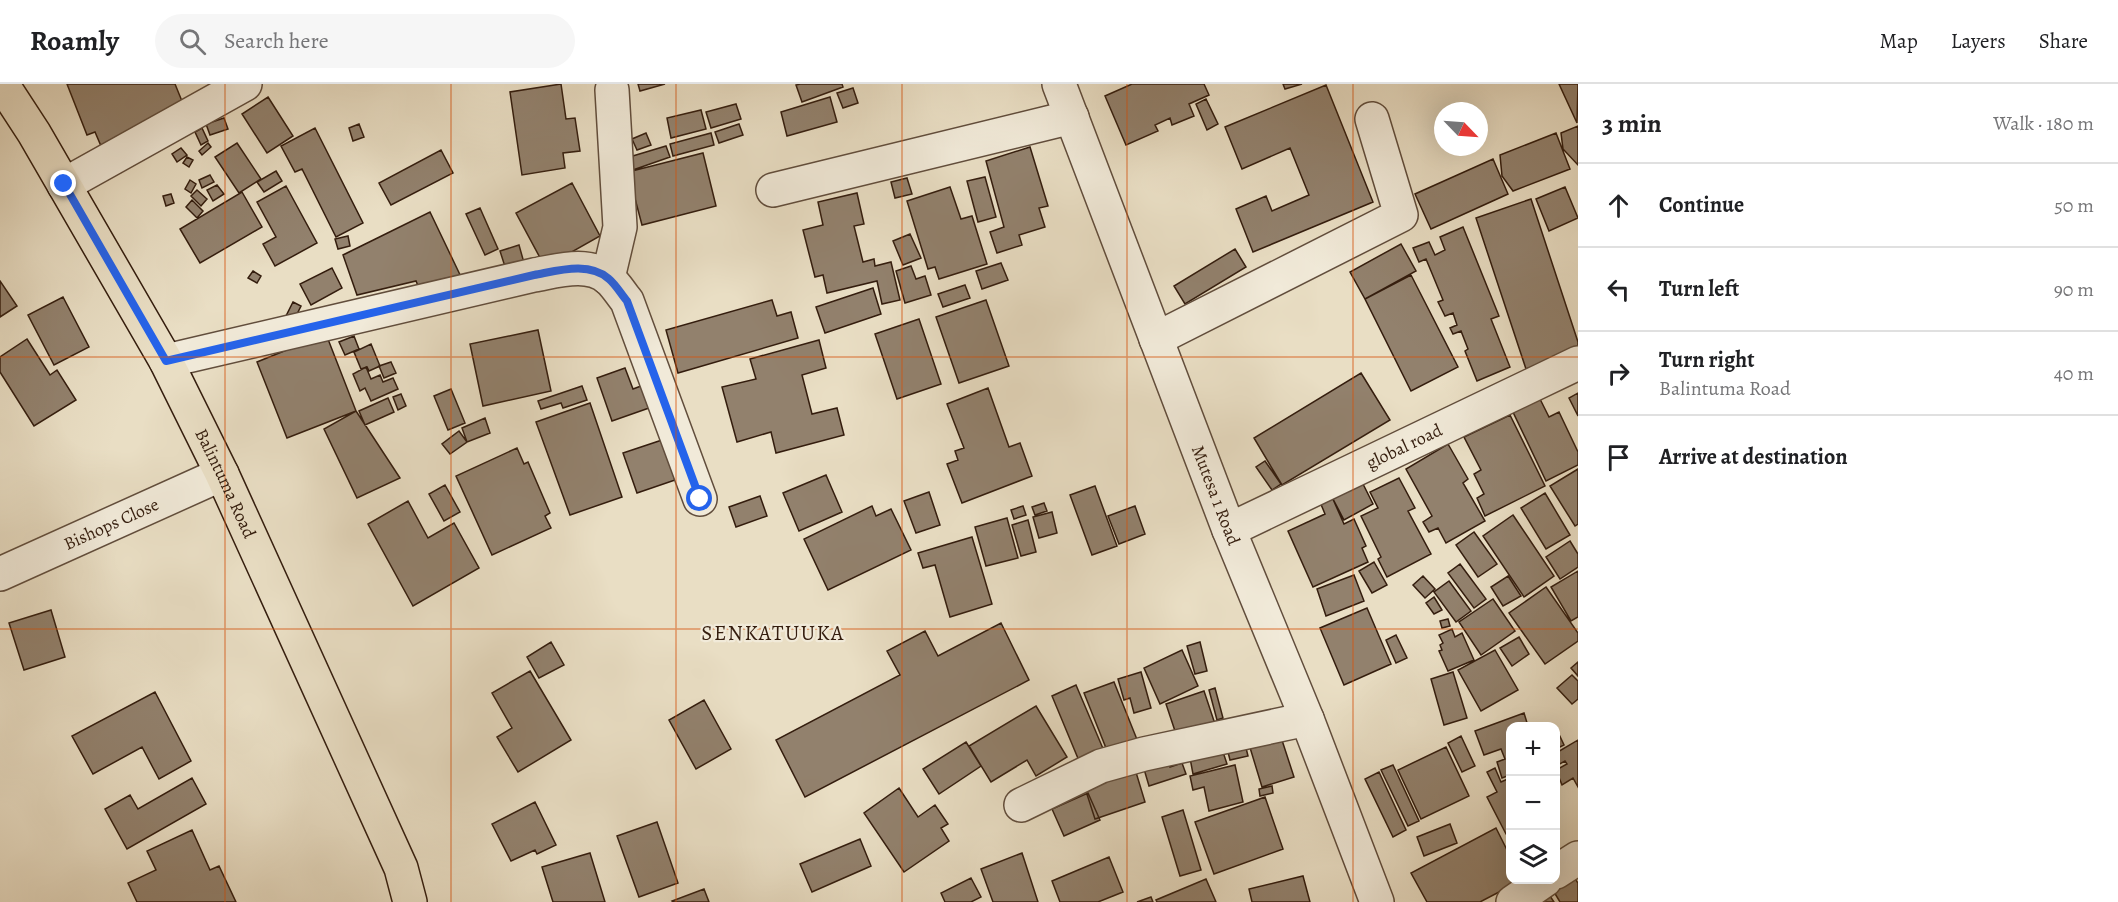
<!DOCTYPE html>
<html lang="en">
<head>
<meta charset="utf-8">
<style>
  body { margin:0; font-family:Alegreya,serif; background:#f6f6f6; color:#202124 }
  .controls { position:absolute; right:18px; bottom:18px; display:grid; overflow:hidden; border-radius:12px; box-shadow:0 6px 24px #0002 }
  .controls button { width:54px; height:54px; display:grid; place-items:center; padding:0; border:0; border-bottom:2px solid #e0e0e0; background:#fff; color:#202124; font:30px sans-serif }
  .compass { position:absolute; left:1434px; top:18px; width:54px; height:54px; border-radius:50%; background:#fff; box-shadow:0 6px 24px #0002; rotate:115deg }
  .stop { position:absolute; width:18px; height:18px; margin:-14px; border:4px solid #2563eb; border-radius:50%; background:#fff }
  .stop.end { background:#2563eb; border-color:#fff; box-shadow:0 2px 6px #0008 }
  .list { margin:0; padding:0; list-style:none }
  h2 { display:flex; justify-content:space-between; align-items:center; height:78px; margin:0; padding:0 24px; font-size:26px }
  h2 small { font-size:20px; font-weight:400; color:#757577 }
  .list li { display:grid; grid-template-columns:39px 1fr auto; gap:18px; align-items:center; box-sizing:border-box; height:84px; padding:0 24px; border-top:2px solid #e0e0e0 }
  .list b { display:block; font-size:22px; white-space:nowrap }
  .list p { margin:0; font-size:20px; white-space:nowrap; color:#757577 }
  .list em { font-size:20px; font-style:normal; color:#757577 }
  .icon { flex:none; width:33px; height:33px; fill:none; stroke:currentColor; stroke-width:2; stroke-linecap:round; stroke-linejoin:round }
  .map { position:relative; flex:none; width:1578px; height:818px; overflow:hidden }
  header { display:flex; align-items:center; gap:36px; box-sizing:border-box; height:84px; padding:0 30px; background:#fff; border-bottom:2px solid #e0e0e0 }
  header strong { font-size:28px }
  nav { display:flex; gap:33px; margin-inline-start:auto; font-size:21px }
  .search { width:420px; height:54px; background:#f6f6f6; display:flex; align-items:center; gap:15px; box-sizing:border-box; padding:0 21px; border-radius:33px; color:#757577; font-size:22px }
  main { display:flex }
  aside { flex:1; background:#fff }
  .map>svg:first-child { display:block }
  .building { fill:#92816d; stroke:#341d0e; stroke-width:1.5 }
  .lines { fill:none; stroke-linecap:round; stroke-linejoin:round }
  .minor-casing { stroke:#614d3c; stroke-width:36 }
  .major-casing { stroke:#341d0e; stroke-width:36 }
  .minor { stroke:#f1ead9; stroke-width:33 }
  .major { stroke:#e9dec4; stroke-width:33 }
  .route { stroke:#2563eb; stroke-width:8 }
  .grid { fill:none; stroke:#d6530c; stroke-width:1.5; stroke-opacity:0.55 }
  .labels { text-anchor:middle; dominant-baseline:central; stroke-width:4.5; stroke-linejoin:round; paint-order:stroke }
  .street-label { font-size:18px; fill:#341d0e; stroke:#f1ead9 }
  .quarter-label { font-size:21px; letter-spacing:1.5px; fill:#341d0e; stroke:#f1ead9 }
</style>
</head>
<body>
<header>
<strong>Roamly</strong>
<div class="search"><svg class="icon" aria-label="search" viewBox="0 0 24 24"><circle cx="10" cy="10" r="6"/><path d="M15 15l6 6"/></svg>Search here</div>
<nav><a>Map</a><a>Layers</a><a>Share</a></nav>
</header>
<main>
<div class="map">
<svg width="1578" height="818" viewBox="0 0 1578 818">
  <rect width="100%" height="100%" fill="#e9dec4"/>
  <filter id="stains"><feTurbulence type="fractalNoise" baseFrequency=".00333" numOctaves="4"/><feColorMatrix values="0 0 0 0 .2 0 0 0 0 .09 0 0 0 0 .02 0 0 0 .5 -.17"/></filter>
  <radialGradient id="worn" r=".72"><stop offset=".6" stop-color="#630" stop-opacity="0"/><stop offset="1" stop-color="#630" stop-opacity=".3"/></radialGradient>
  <!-- building -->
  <path class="building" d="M67 0H175L186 27 101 62 95 48 87 51Z
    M561 0 566 35 575 34 580 67 563 69 565 84 522 91 510 8Z
    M638 0H665L640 7Z
    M800 0H842L843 3 802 18 796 1Z
    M1132 0H1204L1209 11 1189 20 1194 32 1172 41 1170 34 1155 41 1158 47 1126 61 1105 12Z
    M1283 0H1302L1285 5Z
    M1559 0H1578L1577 39Z
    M1326 1 1373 118 1253 168 1236 125 1266 112 1272 127 1309 111 1290 64 1242 85 1225 43Z
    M853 4 858 19 843 24 837 9Z
    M268 13 293 52 267 69 242 30Z
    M830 13 837 38 787 52 781 28Z
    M1206 15 1218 40 1207 46 1196 20Z
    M736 20 741 35 711 44 706 28Z
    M701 26 706 45 671 54 667 34Z
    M224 34 228 45 210 51 206 40Z
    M359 40 364 53 353 57 349 44Z
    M739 40 743 51 719 59 715 48Z
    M1578 42V81L1563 65 1561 49Z
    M202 44 208 57 201 61 195 48Z
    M315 44 363 139 336 153 302 85 295 88 281 62Z
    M646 49 651 61 637 66 632 55Z
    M711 49 714 61 673 72 670 60Z
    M1556 49 1570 85 1513 107 1502 92 1500 71Z
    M208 59 211 63 202 71 199 67Z
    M237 59 261 95 239 109 215 73Z
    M666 62 670 73 630 87 626 74Z
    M1030 63 1048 122 1039 124 1045 143 1019 151 1022 161 997 169 990 148 1004 143 986 77Z
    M181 64 187 71 177 78 172 70Z
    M441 66 453 89 391 121 379 99Z
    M703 69 716 122 642 141 628 88Z
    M187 73 193 76 189 83 183 79Z
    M1493 75 1508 110 1431 145 1415 110Z
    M276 87 282 97 264 108 257 98Z
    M210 91 214 98 202 104 199 96Z
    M985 93 996 133 978 138 967 97Z
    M907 94 912 110 895 114 891 98Z
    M190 96 196 100 191 109 185 105Z
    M572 99 600 152 545 183 516 129Z
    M217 101 224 110 213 117 207 106Z
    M286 102 317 159 275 182 263 160 276 153 257 118Z
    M950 103 961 135 972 132 987 180 939 195 935 183 928 185 907 117Z
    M1565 103 1578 134 1549 147 1536 115Z
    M197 106 207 115 201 122 191 112Z
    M242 108 262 143 200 179 180 145Z
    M857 109 864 140 854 142 863 178 874 175 875 182 891 178 900 216 882 220 877 197 827 209 823 191 815 193 803 146 823 141 818 118Z
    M171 110 174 119 166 122 163 112Z
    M1531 115 1578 258V267L1526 285 1476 134Z
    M192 116 203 127 197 134 186 123Z
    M480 124 498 165 485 171 466 130Z
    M430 128 463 197 423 214 416 197 357 211 343 171Z
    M1463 143 1499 232 1491 235 1510 283 1477 297 1465 267 1468 265 1461 247 1453 250 1450 244 1457 241 1453 229 1445 232 1438 218 1443 216 1426 175 1419 178 1413 164 1429 158 1435 171 1445 166 1440 153Z
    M910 150 921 174 903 181 893 157Z
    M348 152 350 162 338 165 335 155Z
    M1401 160 1416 187 1365 215 1350 188Z
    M519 161 526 186 508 192 500 167Z
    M1235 165 1246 183 1185 220 1174 202Z
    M1001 179 1008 196 982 205 976 187Z
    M911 182 916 195 925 192 931 211 905 219 896 187Z
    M332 184 342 204 311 221 300 200Z
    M253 187 261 192 257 199 248 194Z
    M1411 191 1458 283 1411 307 1365 215Z
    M0 197 17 222 0 233Z
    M965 201 970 214 943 223 938 210Z
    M873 204 881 230 825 249 816 223Z
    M63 213 89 263 54 281 28 231Z
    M772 216 777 232 791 228 798 254 678 289 666 246Z
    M986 216 1009 282 959 299 936 233Z
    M293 218 301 222 294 236 286 232Z
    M919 235 941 300 897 315 875 250Z
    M538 246 551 307 483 322 470 260Z
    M326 250 356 327 287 354 257 278Z
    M354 252 359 265 345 271 339 258Z
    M27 255 50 291 57 286 76 316 34 342 0 288V273Z
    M819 256 826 284 802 291 812 330 837 324 844 351 776 369 771 348 737 358 722 303 756 295 750 275Z
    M371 260 380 282 369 287 367 283 361 285 354 268Z
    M391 278 396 289 384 294 379 282Z
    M366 283 371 295 380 291 383 298 393 294 398 305 371 317 365 304 360 307 353 290Z
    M625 284 633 305 641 302 649 324 612 337 597 294Z
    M1361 289 1390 336 1282 401 1254 354Z
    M582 302 587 316 563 324 561 319 541 325 538 317Z
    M988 304 1009 363 1020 359 1032 392 962 419 947 380 958 376 955 367 964 364 947 320Z
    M451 305 465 339 448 346 434 312Z
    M1578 309V332L1569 314Z
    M401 310 406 322 398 326 393 313Z
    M1539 313 1549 333 1559 328 1578 368V381L1546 397 1512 326Z
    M388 314 394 328 365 341 359 327Z
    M590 319 622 413 570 431 536 338Z
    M356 327 400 394 357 414 324 345Z
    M1510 331 1545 402 1485 432 1477 414 1484 410 1474 390 1481 386 1464 353Z
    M485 334 490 349 467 358 462 344Z
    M459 347 467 358 450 370 442 360Z
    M662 356 675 396 637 409 623 369Z
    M1448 360 1468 395 1463 399 1485 437 1446 459 1438 444 1429 448 1423 438 1432 432 1406 385Z
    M517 364 524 380 528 378 550 429 545 432 551 444 492 471 456 392Z
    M1265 377 1281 400 1272 406 1256 383Z
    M1578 385V440L1575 442 1550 402Z
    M826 391 842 428 799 447 783 409Z
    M1399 394 1415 424 1408 427 1431 470 1387 493 1378 475 1381 473 1361 432 1378 424 1370 408Z
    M1362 398 1373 420 1344 436 1333 415Z
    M445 401 460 428 444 437 429 410Z
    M1095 402 1117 462 1092 471 1070 411Z
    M929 408 940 441 916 449 904 417Z
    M1545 409 1570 451 1546 465 1521 424Z
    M760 412 767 432 736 443 729 423Z
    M1332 413 1344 440 1354 435 1366 462 1362 464 1368 478 1313 503 1288 447 1325 430 1320 418Z
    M408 417 428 454 454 439 479 484 413 522 368 440Z
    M1044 419 1047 427 1035 431 1032 423Z
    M872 422 876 432 891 425 911 466 828 506 804 455Z
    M1023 422 1026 431 1014 435 1011 426Z
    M1135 422 1145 450 1119 460 1108 432Z
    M1052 428 1057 449 1039 454 1033 433Z
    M1513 431 1554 492 1524 513 1483 452Z
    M1007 434 1018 474 986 482 975 443Z
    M1028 436 1036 468 1021 472 1012 441Z
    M1474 448 1497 480 1478 493 1456 461Z
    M972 453 992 520 950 533 935 481 923 484 918 469Z
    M1570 457 1578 470V483L1560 495 1546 473Z
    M1374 478 1387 501 1372 509 1359 487Z
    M1460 480 1486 515 1474 524 1448 489Z
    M1578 487V533L1571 537 1551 503Z
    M1354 491 1364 517 1326 532 1317 505Z
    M1423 492 1435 505 1425 514 1413 501Z
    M1508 492 1521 512 1503 522 1491 503Z
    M1449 497 1471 527 1456 538 1434 508Z
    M1546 503 1578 549V557L1545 580 1509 529Z
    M1434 513 1442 526 1434 530 1426 519Z
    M1493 515 1515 547 1481 571 1459 538Z
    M1367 524 1391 580 1344 601 1320 544Z
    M51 526 65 573 24 586 9 539Z
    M1448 535 1450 542 1442 544 1440 537Z
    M1001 539 1029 596 805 713 776 656 900 591 887 567 925 547 938 572Z
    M1452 545 1455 553 1462 549 1474 576 1448 587 1439 567 1442 566 1440 561 1443 559 1439 551Z
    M1396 551 1407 574 1396 579 1386 556Z
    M1519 553 1529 570 1512 582 1500 564Z
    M551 558 564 581 539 594 527 573Z
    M1200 558 1207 587 1195 590 1187 562Z
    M1182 566 1198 602 1160 620 1144 584Z
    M1495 566 1518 606 1481 627 1458 586Z
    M1578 578V592L1571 584Z
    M530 587 571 656 518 688 497 653 512 644 492 609Z
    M1141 588 1151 624 1134 629 1130 614 1124 616 1118 595Z
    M1453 588 1467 634 1444 641 1431 595Z
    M1572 591 1578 597V615L1572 620 1557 604Z
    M1114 598 1138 658 1108 669 1084 609Z
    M1076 601 1107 674 1082 684 1052 612Z
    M1215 604 1223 634 1217 636 1209 606Z
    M1204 607 1215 640 1177 653 1166 620Z
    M155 608 191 677 159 695 142 663 93 690 72 652Z
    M704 616 731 665 696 685 669 636Z
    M1036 622 1067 673 1036 692 1027 676 991 698 969 662Z
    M1524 629 1528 642H1510V691L1502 694 1497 678 1505 675 1501 665 1484 671 1475 647Z
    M1556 644 1564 661 1556 665Z
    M1279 647 1294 693 1262 703 1248 657Z
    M1461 652 1475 682 1462 688 1448 659Z
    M1578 656V703L1573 694 1562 701 1556 686 1567 680 1565 677 1556 682V669Z
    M966 658 981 682 939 710 923 685Z
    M1245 660 1248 672 1230 676 1227 664Z
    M1446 663 1469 712 1421 735 1398 686Z
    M1222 665 1227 680 1193 690 1190 674Z
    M1168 677 1170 683 1182 679 1186 690 1149 702 1144 685Z
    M1235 681 1243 718 1209 727 1204 703 1193 706 1190 692Z
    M1393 681 1419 737 1408 742 1381 686Z
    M1495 684 1501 698 1510 694V751V749L1506 750 1487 713 1497 708 1487 688Z
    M1135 685 1145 718 1095 735 1084 701Z
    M1379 688 1406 746 1393 753 1365 695Z
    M192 694 206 720 127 765 105 725 130 711 138 725Z
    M1272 702 1273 709 1260 712 1259 705Z
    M899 704 918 733 935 721 948 740 941 744 949 757 904 788 864 729Z
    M1088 709 1100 736 1064 752 1052 725Z
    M1265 713 1283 765 1214 790 1195 738Z
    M535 718 556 761 537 770 535 766 511 777 492 740Z
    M1183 726 1201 786 1180 792 1162 733Z
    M657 738 678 799 639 813 617 752Z
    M1450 740 1457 759 1424 772 1417 753Z
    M1496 744 1510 772V796H1522L1480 818H1427L1411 789Z
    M192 746 210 786 219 782 236 818H137L128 799 156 786 147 767Z
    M860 755 871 782 812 808 800 780Z
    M590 769 605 818H553L542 783Z
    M1022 769 1038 818H993L981 785Z
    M1109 773 1123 808 1098 818H1060L1052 797Z
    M1568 785 1578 799V818H1560L1548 798Z
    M1303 792 1310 818H1252L1249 805Z
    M971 794 981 813 971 818H945L941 809Z
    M1206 795 1216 818H1157L1156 816Z
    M704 805 709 818H673L672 817Z
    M1548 809 1554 818H1534Z
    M1151 813 1153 818H1137Z"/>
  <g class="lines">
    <defs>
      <g id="minor">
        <path id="s1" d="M1059 0 1229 446 1307 635 1377 818"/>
        <path d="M64 101 245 0"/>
        <path d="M773 106 1072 33"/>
        <path d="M608 194 620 143 612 6"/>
        <path d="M1156 255 1401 131 1372 35"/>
        <path d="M166 277 534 191C557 187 589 177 609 195 616 201 621 210 627 217L700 415"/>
        <path id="s2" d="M1229 446 1578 279"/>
        <path id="s3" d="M0 490 222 390"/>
        <path d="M1021 721 1101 682 1144 670 1307 635"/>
        <path d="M1556 788 1578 774"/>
        <path d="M1513 818 1545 796"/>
      </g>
      <g id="major">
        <path id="s4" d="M2 0 34 49 166 277 222 390 401 784 410 818"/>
      </g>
    </defs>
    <!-- minor casing -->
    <use href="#minor" class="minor-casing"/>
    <!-- major casing -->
    <use href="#major" class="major-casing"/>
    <!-- minor -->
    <use href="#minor" class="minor"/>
    <!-- major -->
    <use href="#major" class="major"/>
  </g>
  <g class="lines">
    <!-- route -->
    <path class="route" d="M64 100 166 277 534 191C557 187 589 177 609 195 616 201 621 210 627 217L700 415"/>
  </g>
  <!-- grid -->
  <path class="grid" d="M225 0V818M451 0V818M676 0V818M902 0V818M1127 0V818M1353 0V818M0 273H1578M0 545H1578"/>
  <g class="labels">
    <!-- street labels -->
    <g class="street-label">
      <text stroke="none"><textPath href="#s2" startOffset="194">global road</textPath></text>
      <text stroke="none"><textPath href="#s4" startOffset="458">Balintuma Road</textPath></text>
      <text stroke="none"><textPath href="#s1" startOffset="440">Mutesa 1 Road</textPath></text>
      <text stroke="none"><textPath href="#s3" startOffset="122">Bishops Close</textPath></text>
    </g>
    <!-- quarter labels -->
    <g class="quarter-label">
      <text x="773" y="549">SENKATUUKA</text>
    </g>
  </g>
  <rect width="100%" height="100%" filter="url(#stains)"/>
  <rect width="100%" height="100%" fill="url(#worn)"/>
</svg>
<div class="controls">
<button>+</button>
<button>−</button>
<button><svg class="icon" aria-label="layers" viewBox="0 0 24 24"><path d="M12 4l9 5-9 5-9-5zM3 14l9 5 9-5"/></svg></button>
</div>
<svg class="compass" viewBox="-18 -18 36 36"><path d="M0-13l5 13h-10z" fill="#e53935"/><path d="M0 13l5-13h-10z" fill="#757577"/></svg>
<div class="stop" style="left:700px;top:415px"></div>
<div class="stop end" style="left:64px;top:100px"></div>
</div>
<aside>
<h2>3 min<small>Walk · 180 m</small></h2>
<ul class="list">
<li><svg class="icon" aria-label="ahead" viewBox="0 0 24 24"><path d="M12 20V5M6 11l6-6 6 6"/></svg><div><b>Continue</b></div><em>50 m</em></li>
<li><svg class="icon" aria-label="left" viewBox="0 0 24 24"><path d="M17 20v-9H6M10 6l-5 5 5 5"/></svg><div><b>Turn left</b></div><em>90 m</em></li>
<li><svg class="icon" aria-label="right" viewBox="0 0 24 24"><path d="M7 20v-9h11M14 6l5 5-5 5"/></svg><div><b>Turn right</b><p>Balintuma Road</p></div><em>40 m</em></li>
<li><svg class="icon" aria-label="arrive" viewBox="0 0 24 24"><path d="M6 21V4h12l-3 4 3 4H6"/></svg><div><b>Arrive at destination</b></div></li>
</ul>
</aside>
</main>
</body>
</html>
